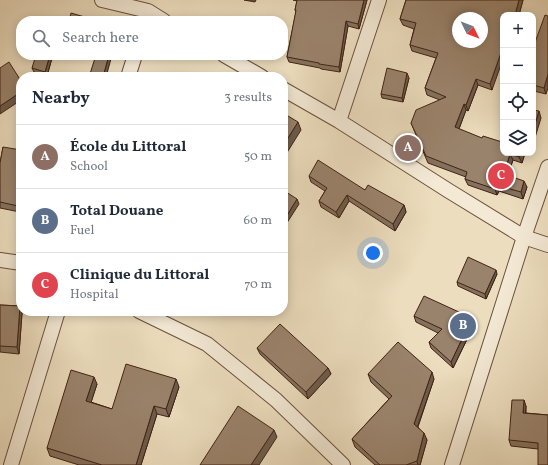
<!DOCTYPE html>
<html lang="en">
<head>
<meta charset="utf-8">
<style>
  body { margin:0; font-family:Vollkorn,serif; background:#f2f2f3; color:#1f2937 }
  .controls { position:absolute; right:12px; top:12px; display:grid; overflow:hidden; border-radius:8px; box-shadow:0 2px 10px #0003 }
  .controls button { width:36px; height:36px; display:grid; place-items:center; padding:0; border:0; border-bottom:1px solid #e0e1e3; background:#fff; color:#1f2937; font:20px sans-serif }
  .compass { position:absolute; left:452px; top:12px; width:36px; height:36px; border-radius:50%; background:#fff; box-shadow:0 2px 10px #0003; rotate:133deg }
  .you { position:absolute; left:373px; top:253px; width:14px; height:14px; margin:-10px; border:3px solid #fff; border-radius:50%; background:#1a73e8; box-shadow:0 0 0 6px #1a73e833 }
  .badge { display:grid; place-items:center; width:26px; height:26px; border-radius:50%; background:#0b8043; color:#fff; font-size:13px; font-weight:700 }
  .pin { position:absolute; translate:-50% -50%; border:2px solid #fff; box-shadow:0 1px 4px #0006 }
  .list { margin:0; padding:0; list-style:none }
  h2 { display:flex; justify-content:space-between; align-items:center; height:52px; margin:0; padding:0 16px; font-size:17px }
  h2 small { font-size:13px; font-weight:400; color:#747a83 }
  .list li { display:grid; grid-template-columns:26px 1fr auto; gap:12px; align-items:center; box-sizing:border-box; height:64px; padding:0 16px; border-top:1px solid #e0e1e3 }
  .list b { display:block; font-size:15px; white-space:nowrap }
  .list p { margin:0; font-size:13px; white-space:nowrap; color:#747a83 }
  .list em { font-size:13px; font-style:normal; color:#747a83 }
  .icon { flex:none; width:22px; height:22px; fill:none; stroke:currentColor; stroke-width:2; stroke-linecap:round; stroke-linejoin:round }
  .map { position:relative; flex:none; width:548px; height:465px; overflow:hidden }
  .search { position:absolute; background:#fff; box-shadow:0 2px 10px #0003; left:16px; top:16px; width:272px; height:44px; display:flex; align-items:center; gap:10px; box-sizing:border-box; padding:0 14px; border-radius:16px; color:#747a83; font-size:15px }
  .panel { position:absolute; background:#fff; box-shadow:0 2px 10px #0003; left:16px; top:72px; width:272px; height:244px; border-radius:16px }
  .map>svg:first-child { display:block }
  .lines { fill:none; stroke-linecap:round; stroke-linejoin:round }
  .minor-casing { stroke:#6c513e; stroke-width:16 }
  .minor { stroke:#f3e9d5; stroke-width:14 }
  .wall { fill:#84715d; stroke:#412214 }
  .shaded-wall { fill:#6c5c4c; stroke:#412214 }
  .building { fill:#9a836c; stroke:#412214; fill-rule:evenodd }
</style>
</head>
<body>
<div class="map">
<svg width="548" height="465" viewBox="0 0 548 465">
  <rect width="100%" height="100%" fill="#ecddbe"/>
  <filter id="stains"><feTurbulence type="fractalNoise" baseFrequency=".005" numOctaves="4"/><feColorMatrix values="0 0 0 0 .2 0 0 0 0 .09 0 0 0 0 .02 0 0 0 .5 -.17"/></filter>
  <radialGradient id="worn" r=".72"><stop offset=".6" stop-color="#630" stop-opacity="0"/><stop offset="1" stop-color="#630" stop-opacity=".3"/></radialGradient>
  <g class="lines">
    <defs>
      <path id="minor" d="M102 0 148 11 164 21
        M224 55 262 77
        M128 77 135 55
        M283 89 339 121 449 191 524 237 548 245
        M339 121 379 0
        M0 260 21 263
        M139 311 207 344 276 400 343 465
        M11 465 58 311
        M452 465 524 237 548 167"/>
    </defs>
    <!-- minor casing -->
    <use href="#minor" class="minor-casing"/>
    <!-- minor -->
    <use href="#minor" class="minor"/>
  </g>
  <!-- wall -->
  <path class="wall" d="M244 0H256L255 2Z
    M293 0H367L359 29 348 26 340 72 321 69 320 68 289 62 287 57 296 12 295 10 297 1Z
    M406 0H523L519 15H503L492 90 478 85 468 111 466 110 459 129 503 153H525L522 163 513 160 507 176 527 187 523 199 499 191 497 195 468 185 465 179 466 177 428 163 411 123 440 100 427 95 425 88 436 58 412 51 410 45 414 29 403 25 400 19Z
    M533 48 546 94 534 91 533 97Z
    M51 55 52 58 47 76 34 72 32 68Z
    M409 78 403 102 382 98 381 94Z
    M3 147 20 212 0 208V163Z
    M309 176 365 190 404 205 406 212 395 231 349 201 339 218 321 207 319 201 325 191 311 182Z
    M497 274 486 299 458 286 457 282Z
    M0 305 20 306 22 313 19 354 0 352Z
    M414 316 472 318 474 325 453 368 431 348 429 342 438 333 416 322Z
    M257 348 328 368 331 374 308 399 260 354Z
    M368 374 434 379 418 427 427 440 420 465H375L355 447 352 439 389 399 371 382Z
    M97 384 91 402 112 409 179 387 169 417 157 414 141 465H79L50 456 47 448Z
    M526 406V413L548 415 538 449 511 446 509 440Z"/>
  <!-- shaded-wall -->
  <path class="shaded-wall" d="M364 0H367L359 29 358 24Z
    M519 0H523L519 15H515Z
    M346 21 348 26 340 72 339 67Z
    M503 47V59L492 90 490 84Z
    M50 55H51L52 58 47 76 45 72Z
    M109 55H112L106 77H103Z
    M407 73 409 78 403 102 402 98Z
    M548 74V88L546 94 544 88Z
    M476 79 478 85 468 111 466 105Z
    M533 87 534 91 533 97Z
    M21 92V100L0 114V106Z
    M464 104 466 110 457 134 455 127Z
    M539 111 541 118 533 144V131Z
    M298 122 301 130 283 159V146Z
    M521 153H525L522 163 519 157Z
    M510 154 513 160 506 181 504 174Z
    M524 181 527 187 523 199 521 192Z
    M496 185 499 191 497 195 495 189Z
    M21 191V209L20 212 18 206Z
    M347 195 349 201 339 218 336 212Z
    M297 199 299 204 283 229V222Z
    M404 205 406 212 395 231 393 224Z
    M496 270 497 274 486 299 485 294Z
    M20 306 22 313 19 354 17 347Z
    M472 318 474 325 453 368 451 362Z
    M328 368 331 374 308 399 306 392Z
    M432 372 434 379 416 431 414 424Z
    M94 377 97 384 89 409 86 401Z
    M176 379 179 387 169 417 166 409Z
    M524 400 526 406 525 419 523 413Z
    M154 406 157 414 141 465H136Z
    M274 430 277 437 259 465H251Z
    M424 433 427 440 420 465H418L417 461Z"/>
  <!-- building -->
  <path class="building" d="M297 0H364L358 24 346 21 339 67 319 64V63L287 57 296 10H295Z
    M406 0H519L515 15H503V47L490 84 476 79 466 105 464 104 455 127 482 138 483 136 502 142 503 138V153H521L519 157 510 154 504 174 524 181 521 192 496 185 495 189 465 179 467 172 426 156 411 123 416 110 446 97 425 88 438 53 410 45 416 23 400 19ZM458 18H482V42H458Z
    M71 13 95 20 94 21H69Z
    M545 15 548 16V74L544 88 533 85V48Z
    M36 55H50L45 72 32 68Z
    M96 55H109L103 77H89Z
    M9 62 21 81V92L0 106V68Z
    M387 68 407 73 402 98 381 94Z
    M533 110 539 111 533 131Z
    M283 113 298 122 283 146Z
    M3 147 21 150V191L18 206 0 202V163Z
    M318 160 365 190 368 185 404 205 393 224 347 195 336 212 319 201 327 188 309 176Z
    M283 190 297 199 283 222Z
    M468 257 496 270 485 294 457 282Z
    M424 296 472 318 451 362 429 342 442 329 414 316Z
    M0 305 20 306 17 347 0 346Z
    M280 324 328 368 306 392 257 348Z
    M398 342 432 372 414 424 424 433 417 461 406 465H380L352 439 392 396 368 374Z
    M126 364 176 379 166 409 154 406 136 465H102L47 448 71 370 94 377 86 401 112 409Z
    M512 400H524L523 413 548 415V465H538V443L509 440Z
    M238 406 274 430 251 465H200Z"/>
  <rect width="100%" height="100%" filter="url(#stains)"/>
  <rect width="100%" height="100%" fill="url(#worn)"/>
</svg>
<div class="controls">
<button>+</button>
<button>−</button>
<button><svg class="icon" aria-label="locate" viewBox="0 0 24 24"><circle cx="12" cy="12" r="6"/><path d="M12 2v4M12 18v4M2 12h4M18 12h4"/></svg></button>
<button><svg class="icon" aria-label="layers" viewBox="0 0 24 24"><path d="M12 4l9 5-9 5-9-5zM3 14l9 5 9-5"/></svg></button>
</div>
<svg class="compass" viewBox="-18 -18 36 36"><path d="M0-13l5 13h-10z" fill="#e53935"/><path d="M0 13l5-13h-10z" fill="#747a83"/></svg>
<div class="you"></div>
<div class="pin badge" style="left:408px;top:148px;background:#8d6e63">A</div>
<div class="pin badge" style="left:463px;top:326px;background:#5c6f8a">B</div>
<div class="pin badge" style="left:501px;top:176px;background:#e0444e">C</div>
<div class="search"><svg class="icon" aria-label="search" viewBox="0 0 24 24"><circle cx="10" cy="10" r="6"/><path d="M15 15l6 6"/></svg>Search here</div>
<section class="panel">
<h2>Nearby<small>3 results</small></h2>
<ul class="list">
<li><span class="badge" style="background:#8d6e63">A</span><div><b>École du Littoral</b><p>School</p></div><em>50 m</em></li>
<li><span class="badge" style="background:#5c6f8a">B</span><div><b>Total Douane</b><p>Fuel</p></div><em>60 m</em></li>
<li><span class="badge" style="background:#e0444e">C</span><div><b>Clinique du Littoral</b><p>Hospital</p></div><em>70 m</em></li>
</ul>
</section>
</div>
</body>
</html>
